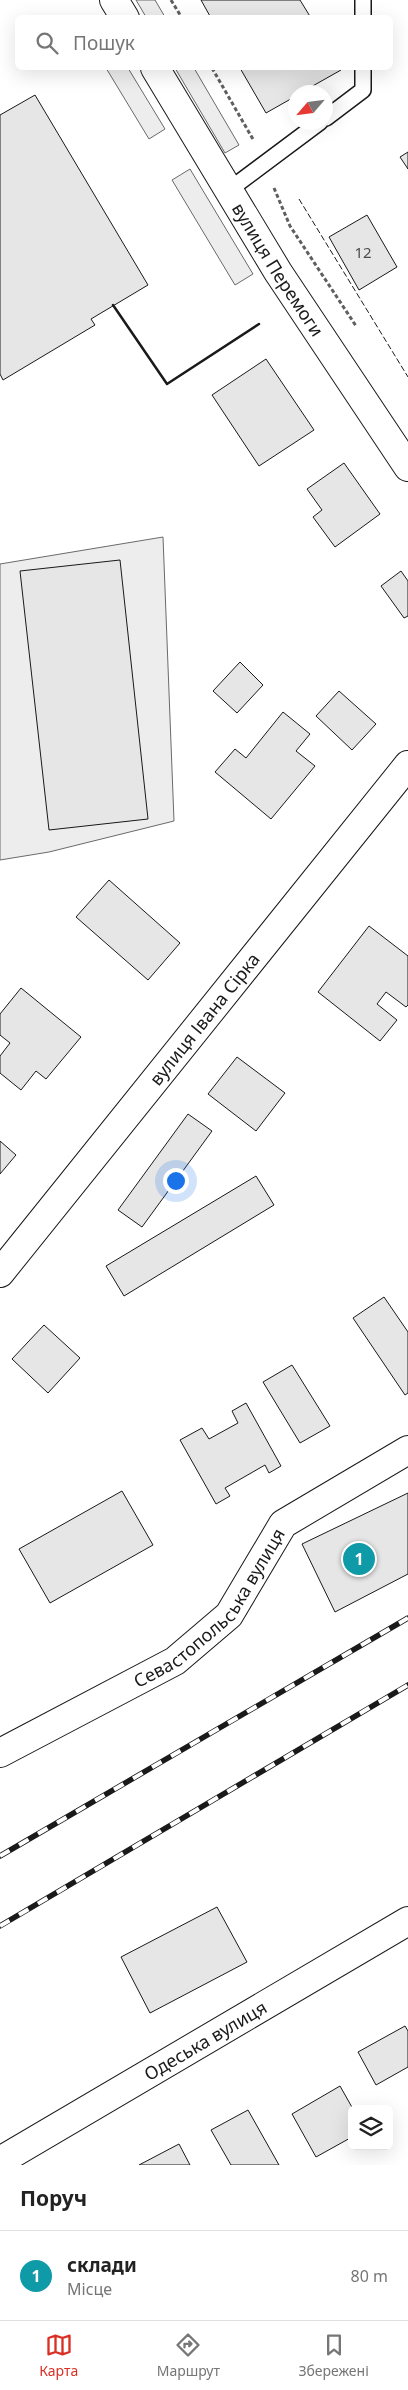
<!DOCTYPE html>
<html lang="uk">
<head>
<meta charset="utf-8">
<style>
  body { margin:0; font-family:"Noto Sans",sans-serif; background:#f2f2f2; color:#222 }
  .controls { position:absolute; right:15px; bottom:15px; display:grid; overflow:hidden; border-radius:8px; box-shadow:0 5px 20px #0002 }
  .controls button { width:45px; height:45px; display:grid; place-items:center; padding:0; border:0; border-bottom:1px solid #e0e0e0; background:#fff; color:#222; font:25px sans-serif }
  .compass { position:absolute; left:288px; top:85px; width:45px; height:45px; border-radius:50%; background:#fff; box-shadow:0 5px 20px #0002; rotate:242deg }
  .you { position:absolute; left:175px; top:1180px; width:18px; height:18px; margin:-12px; border:4px solid #fff; border-radius:50%; background:#1a73e8; box-shadow:0 0 0 8px #1a73e833 }
  .badge { display:grid; place-items:center; width:32px; height:32px; border-radius:50%; background:#d93025; color:#fff; font-size:16px; font-weight:700 }
  .pin { position:absolute; translate:-50% -50%; border:2px solid #fff; box-shadow:0 1px 5px #0006 }
  .list { margin:0; padding:0; list-style:none }
  h2 { display:flex; justify-content:space-between; align-items:center; height:65px; margin:0; padding:0 20px; font-size:21px }
  h2 small { font-size:16px; font-weight:400; color:#767676 }
  .list li { display:grid; grid-template-columns:32px 1fr auto; gap:15px; align-items:center; box-sizing:border-box; height:90px; padding:0 20px; border-top:1px solid #e0e0e0 }
  .list b { display:block; font-size:19px; white-space:nowrap }
  .list p { margin:0; font-size:16px; white-space:nowrap; color:#767676 }
  .list em { font-size:16px; font-style:normal; color:#767676 }
  .icon { flex:none; width:28px; height:28px; fill:none; stroke:currentColor; stroke-width:2; stroke-linecap:round; stroke-linejoin:round }
  .map { position:relative; flex:none; width:408px; height:2165px; overflow:hidden }
  .search { position:absolute; background:#fff; box-shadow:0 5px 20px #0002; left:15px; right:15px; top:15px; height:55px; display:flex; align-items:center; gap:12px; box-sizing:border-box; padding:0 18px; border-radius:8px; color:#767676; font-size:19px }
  .sheet { height:155px; background:#fff }
  nav { display:flex; justify-content:space-around; align-items:center; box-sizing:border-box; height:70px; border-top:1px solid #e0e0e0; background:#fff; font-size:14px; color:#767676 }
  nav a { display:grid; justify-items:center; gap:2px }
  nav .on { color:#d93025 }
  .map>svg:first-child { display:block }
  .built { fill:#ededed; stroke:#6a6a6a }
  .building { fill:#e6e6e6; stroke:#1a1a1a }
  .lines { fill:none; stroke-linecap:round; stroke-linejoin:round }
  .service-casing { stroke:#1a1a1a; stroke-width:18 }
  .minor-casing { stroke:#1a1a1a; stroke-width:30 }
  .primary-casing { stroke:#1a1a1a; stroke-width:30 }
  .path { stroke:#5f5f5f; stroke-width:3; stroke-dasharray:4 2.5; stroke-linecap:butt }
  .service { stroke:#fff; stroke-width:15 }
  .minor { stroke:#fff; stroke-width:28 }
  .primary { stroke:#fff; stroke-width:28 }
  .rail-casing { stroke:#1a1a1a; stroke-width:5.5 }
  .rail { stroke:#fff; stroke-width:4; stroke-dasharray:11; stroke-linecap:butt }
  .fence { stroke:#1a1a1a; stroke-width:1; stroke-dasharray:6 2.5; stroke-linecap:butt }
  .wall { stroke:#1a1a1a; stroke-width:2.5 }
  .labels { text-anchor:middle; dominant-baseline:central; stroke-width:4; stroke-linejoin:round; paint-order:stroke }
  .number-label { font-size:15px; fill:#4d4d4d }
  .street-label { font-size:18px; fill:#1a1a1a; stroke:#fff }
</style>
</head>
<body>
<div class="map">
<svg width="408" height="2165" viewBox="0 0 408 2165">
  <rect width="100%" height="100%" fill="#fff"/>
  <!-- built -->
  <path class="built" d="M136 0H155L165 17H146Z
    M106 68H128L165 129 149 139Z
    M175 68H194L239 145 225 153Z
    M190 169 253 274 235 285 172 180Z
    M163 537 174 821 49 852 0 860V564Z"/>
  <!-- building -->
  <path class="building" d="M201 0H300L311 18H211Z
    M240 68H339L341 70 302 92H296V96L266 113Z
    M35 95 148 285 91 319 95 325 3 380 0 374V115Z
    M408 152V169L400 157Z
    M367 215 397 267 359 290 329 237Z
    M266 359 314 430 259 466 212 395Z
    M344 463 380 514 335 547 313 517 322 510 307 489Z
    M120 560 148 819 49 830 20 571Z
    M401 571 408 581V616L404 618 381 586Z
    M240 662 263 685 237 713 213 691Z
    M339 691 376 724 352 750 316 716Z
    M283 712 310 734 296 751 315 766 271 819 215 772 235 749 246 758Z
    M109 880 180 943 148 980 76 917Z
    M369 926 408 956V1005L406 1007 386 992 377 1004 397 1020 380 1041 318 992Z
    M21 988 81 1037 46 1079 36 1071 21 1090 0 1073V1056L10 1043 0 1035V1014Z
    M237 1057 285 1093 256 1131 208 1094Z
    M188 1114 212 1131 142 1227 118 1210Z
    M0 1141 16 1155 0 1174Z
    M256 1176 274 1205 124 1296 106 1266Z
    M384 1297 408 1332V1393L405 1395 353 1318Z
    M44 1325 80 1358 48 1393 12 1359Z
    M292 1365 330 1426 300 1443 263 1382Z
    M246 1403 281 1466 269 1473 265 1465 225 1488 230 1496 216 1504 180 1440 202 1428 209 1439 238 1423 232 1411Z
    M122 1491 153 1545 50 1603 19 1549Z
    M408 1493V1574L335 1612 302 1544Z
    M217 1907 247 1962 150 2013 121 1957Z
    M405 2026 408 2031V2067L376 2085 358 2052Z
    M340 2086 353 2109 352 2137 316 2157 292 2114Z
    M248 2110 279 2165H231L211 2130Z
    M179 2144 190 2165H139Z"/>
  <g class="lines">
    <defs>
      <path id="service" d="M363 18V0
        M326 118 363 90V68
        M229 190 320 122"/>
      <g id="minor">
        <path id="s1" d="M0 1273 408 765"/>
        <path id="s2" d="M0 1753 175 1661 229 1615 283 1524 408 1450"/>
        <path id="s3" d="M0 2161 408 1921"/>
      </g>
      <g id="primary">
        <path d="M114 0 125 18"/>
        <path id="s4" d="M155 68 278 272 408 467"/>
      </g>
    </defs>
    <!-- service casing -->
    <use href="#service" class="service-casing"/>
    <!-- minor casing -->
    <use href="#minor" class="minor-casing"/>
    <!-- primary casing -->
    <use href="#primary" class="primary-casing"/>
    <!-- path -->
    <path class="path" d="M171 0 182 18
      M212 68 254 141
      M274 188 290 226 356 326"/>
    <!-- service -->
    <use href="#service" class="service"/>
    <!-- minor -->
    <use href="#minor" class="minor"/>
    <!-- primary -->
    <use href="#primary" class="primary"/>
    <defs>
      <path id="rail" d="M0 1856 408 1618
        M0 1926 408 1685"/>
    </defs>
    <!-- rail casing -->
    <use href="#rail" class="rail-casing"/>
    <!-- rail -->
    <use href="#rail" class="rail"/>
    <!-- fence -->
    <path class="fence" d="M299 199 408 377"/>
    <!-- wall -->
    <path class="wall" d="M113 305 167 384 259 324"/>
  </g>
  <g class="labels">
    <!-- number labels -->
    <g class="number-label">
      <text x="363" y="252">12</text>
    </g>
    <!-- street labels -->
    <g class="street-label">
      <text stroke="none"><textPath href="#s4" startOffset="236">вулиця Перемоги</textPath></text>
      <text stroke="none"><textPath href="#s1" startOffset="326">вулиця Івана Сірка</textPath></text>
      <text stroke="none"><textPath href="#s2" startOffset="260">Севастопольська вулиця</textPath></text>
      <text stroke="none"><textPath href="#s3" startOffset="238">Одеська вулиця</textPath></text>
    </g>
  </g>
</svg>
<div class="controls">
<button><svg class="icon" aria-label="layers" viewBox="0 0 24 24"><path d="M12 4l9 5-9 5-9-5zM3 14l9 5 9-5"/></svg></button>
</div>
<svg class="compass" viewBox="-18 -18 36 36"><path d="M0-13l5 13h-10z" fill="#e53935"/><path d="M0 13l5-13h-10z" fill="#767676"/></svg>
<div class="you"></div>
<div class="pin badge" style="left:359px;top:1559px;background:#0f9aa8">1</div>
<div class="search"><svg class="icon" aria-label="search" viewBox="0 0 24 24"><circle cx="10" cy="10" r="6"/><path d="M15 15l6 6"/></svg>Пошук</div>
</div>
<section class="sheet">
<h2>Поруч<small></small></h2>
<ul class="list">
<li><span class="badge" style="background:#0f9aa8">1</span><div><b>склади</b><p>Місце</p></div><em>80 m</em></li>
</ul>
</section>
<nav>
<a class="on"><svg class="icon" aria-label="map" viewBox="0 0 24 24"><path d="M3 6l6-2 6 2 6-2v14l-6 2-6-2-6 2zM9 4v14M15 6v14"/></svg>Карта</a>
<a><svg class="icon" aria-label="directions" viewBox="0 0 24 24"><path d="M12 3l9 9-9 9-9-9zM9 14v-3h6M13 9l2 2-2 2"/></svg>Маршрут</a>
<a><svg class="icon" aria-label="saved" viewBox="0 0 24 24"><path d="M7 4h10v16l-5-4-5 4z"/></svg>Збережені</a>
</nav>
</body>
</html>
